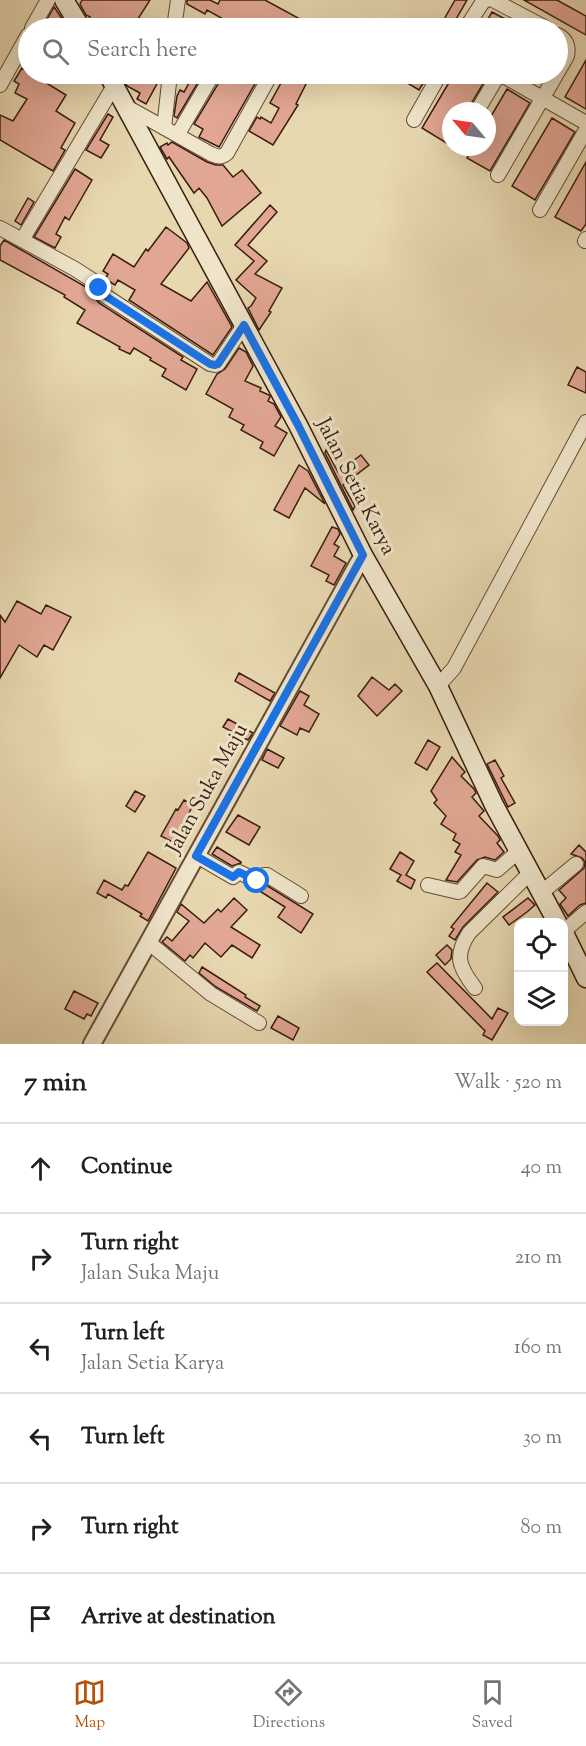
<!DOCTYPE html>
<html lang="en">
<head>
<meta charset="utf-8">
<style>
  body { margin:0; font-family:"Sorts Mill Goudy",serif; background:#f2f2f2; color:#202124 }
  .controls { position:absolute; right:18px; bottom:18px; display:grid; overflow:hidden; border-radius:12px; box-shadow:0 6px 24px #0002 }
  .controls button { width:54px; height:54px; display:grid; place-items:center; padding:0; border:0; border-bottom:2px solid #e0e0e0; background:#fff; color:#202124; font:30px sans-serif }
  .compass { position:absolute; left:442px; top:102px; width:54px; height:54px; border-radius:50%; background:#fff; box-shadow:0 6px 24px #0002; rotate:299deg }
  .stop { position:absolute; width:18px; height:18px; margin:-14px; border:4px solid #1a73e8; border-radius:50%; background:#fff }
  .stop.end { background:#1a73e8; border-color:#fff; box-shadow:0 2px 6px #0008 }
  .list { margin:0; padding:0; list-style:none }
  h2 { display:flex; justify-content:space-between; align-items:center; height:78px; margin:0; padding:0 24px; font-size:26px }
  h2 small { font-size:20px; font-weight:400; color:#757577 }
  .list li { display:grid; grid-template-columns:39px 1fr auto; gap:18px; align-items:center; box-sizing:border-box; height:90px; padding:0 24px; border-top:2px solid #e0e0e0 }
  .list b { display:block; font-size:22px; white-space:nowrap }
  .list p { margin:0; font-size:20px; white-space:nowrap; color:#757577 }
  .list em { font-size:20px; font-style:normal; color:#757577 }
  .icon { flex:none; width:33px; height:33px; fill:none; stroke:currentColor; stroke-width:2; stroke-linecap:round; stroke-linejoin:round }
  .map { position:relative; flex:none; width:586px; height:1044px; overflow:hidden }
  .search { position:absolute; background:#fff; box-shadow:0 6px 24px #0002; left:18px; right:18px; top:18px; height:66px; display:flex; align-items:center; gap:15px; box-sizing:border-box; padding:0 21px; border-radius:33px; color:#757577; font-size:22px }
  .sheet { height:618px; background:#fff }
  nav { display:flex; justify-content:space-around; align-items:center; box-sizing:border-box; height:84px; border-top:2px solid #e0e0e0; background:#fff; font-size:16px; color:#757577 }
  nav a { display:grid; justify-items:center; gap:3px }
  nav .on { color:#b45309 }
  .map>svg:first-child { display:block }
  .building { fill:#e2a794; stroke:#391d0e; stroke-width:1.5 }
  .lines { fill:none; stroke-linecap:round; stroke-linejoin:round }
  .minor-casing { stroke:#654c36; stroke-width:16 }
  .tertiary-casing { stroke:#654c36; stroke-width:20 }
  .secondary-casing { stroke:#391d0e; stroke-width:21 }
  .minor { stroke:#f0e6cc; stroke-width:14 }
  .tertiary { stroke:#f0e6cc; stroke-width:16 }
  .secondary { stroke:#f0e6cc; stroke-width:18 }
  .route { stroke:#1a73e8; stroke-width:8 }
  .labels { text-anchor:middle; dominant-baseline:central; stroke-width:6; stroke-linejoin:round; paint-order:stroke }
  .street-label { font-size:21px; fill:#391d0e; stroke:#f0e6cc }
</style>
</head>
<body>
<div class="map">
<svg width="586" height="1044" viewBox="0 0 586 1044">
  <rect width="100%" height="100%" fill="#e8d8b0"/>
  <filter id="stains"><feTurbulence type="fractalNoise" baseFrequency=".00333" numOctaves="4"/><feColorMatrix values="0 0 0 0 .2 0 0 0 0 .09 0 0 0 0 .02 0 0 0 .5 -.17"/></filter>
  <radialGradient id="worn" r=".72"><stop offset=".6" stop-color="#630" stop-opacity="0"/><stop offset="1" stop-color="#630" stop-opacity=".3"/></radialGradient>
  <!-- building -->
  <path class="building" d="M82 0H150L136 22 148 28H93L89 20 90 17 86 15 80 4Z
    M187 0H210L218 4 220 0H265L300 19 295 28H222L225 20 207 10 205 14 187 4Z
    M455 0H467L451 28 442 23Z
    M524 0H557L586 16V35Z
    M54 7 65 23 61 28H42Z
    M492 12 522 28H483Z
    M586 60V109L565 97Z
    M22 68 66 95 56 111 75 123 61 148 65 150 53 171 0 140V115L13 121 27 99 15 93 19 84 14 81Z
    M121 74H147L159 80 146 104 137 99 140 93 127 86Z
    M194 74H203L177 118 174 116 177 96 180 90 184 92Z
    M222 74H257L260 75 219 147 199 137 203 129 194 124 221 79Z
    M286 74H311L296 104 298 105 273 145 249 131 257 117 260 119 261 117 271 123 279 108 270 103Z
    M408 74H429L419 90 404 81Z
    M454 74H482L487 77 467 111H451V138L448 144 422 128Z
    M507 89 530 103 490 171 467 158 473 147H487V123Z
    M108 114 113 117 100 140 109 145 101 158 86 150Z
    M552 118 575 132 535 200 512 186Z
    M172 142 207 162 216 165H223L233 177 242 170 261 193 222 226 207 198 199 188 194 193 169 157 167 159 160 147 167 143 168 145Z
    M586 162V224L581 231 555 217Z
    M75 169 92 180 69 220 65 217 56 234 61 237 55 248 34 237Z
    M28 198 34 202 21 225 15 221Z
    M270 205 277 212 248 245 267 261 255 274 282 288 269 311 271 312 259 330 248 308 251 306 256 298 236 280 254 261 235 245Z
    M166 227 187 243 189 248 161 284 191 301 207 282 232 327 213 355 129 300 135 290 118 280 115 285 105 279 108 274 103 271 113 254 134 267 146 249 148 251Z
    M4 240 86 287 99 303 183 357 181 360 197 369 186 390 162 376 166 369 150 360 151 358 134 348 130 354 119 349 120 347 77 323 85 310 64 297 65 295 0 260V246Z
    M239 348 246 352 253 366 245 381 261 388 260 391 269 395 270 397 268 401 274 404 281 417 275 426 287 433 274 456 260 448 263 442 241 430 244 425 229 417 233 409 206 394 217 374 225 369Z
    M577 367 586 372V393L568 385Z
    M326 450 338 472 361 455 369 465 343 485 355 506 353 510 325 453Z
    M299 465 308 471 325 504 305 488 289 518 274 510Z
    M332 527 338 529 340 534 334 544 339 547 334 556 346 563 334 585 326 581 329 575 311 566Z
    M17 601 41 614 46 605 71 617 53 650 44 645 37 657 19 645 0 678V615L5 622Z
    M239 673 275 693 270 701 235 681Z
    M372 677 389 690 395 684 402 691 377 716 358 696Z
    M300 691 309 696 304 705 319 714 309 732 300 728 297 735 280 726Z
    M228 719 253 733 248 740 223 727Z
    M428 740 440 747 427 770 415 763Z
    M267 749 284 758 278 768 262 760Z
    M452 757 465 772 461 776 474 789 476 793 472 797 484 811 479 816 498 836 500 840 497 843 504 852 495 860 485 857 477 860 457 882 446 880 461 855 455 852 460 844 453 840 456 834 441 824 446 816 434 803 437 800 431 791Z
    M495 760 504 776 501 778 515 803 508 807 487 764Z
    M135 791 145 796 135 812 126 806Z
    M184 800 193 805 188 815 197 820 182 847 161 836 176 809 178 810Z
    M238 815 260 827 249 845 226 832Z
    M579 845 586 852V903L580 905 568 916 560 904 566 898 559 890 584 868 585 862 582 858 571 854Z
    M217 847 241 862V863L232 866 212 854Z
    M148 852 176 868 148 921 140 916 142 914 108 894 106 898 97 893 104 880 122 890 125 885 128 886Z
    M400 852 414 861 406 875 415 880 411 889 397 881 401 875 390 869Z
    M487 883 498 892 463 927 455 940 449 936 454 929 451 927Z
    M266 885 313 914 301 933 278 917 285 907 258 890Z
    M234 898 247 910 231 927 260 945 252 958 232 945 221 957 205 943 193 958 190 955 185 961 162 942 167 937 172 941 189 921 177 912 181 904 204 923 218 909 221 912Z
    M528 898 535 905 527 912 509 925 503 917Z
    M447 945 452 950 451 959 445 965 436 955Z
    M437 963 492 1019 498 1008 508 1013 492 1040 483 1035 485 1031 427 972Z
    M202 967 246 995 245 997 260 1006 257 1011 216 987 199 973Z
    M74 991 98 1003 91 1016 87 1014 84 1019 65 1009Z
    M278 1016 299 1028 293 1040 271 1028Z"/>
  <g class="lines">
    <defs>
      <path id="minor" d="M493 0 546 28
        M32 28 48 0
        M174 28 178 0
        M466 28 482 3 486 0
        M500 74 586 123
        M0 85 28 35
        M127 107 211 154C218 157 221 158 227 153L271 74
        M477 111 499 74
        M414 120 440 74
        M164 128 170 74
        M178 134 213 74
        M498 175 567 56C569 46 567 40 558 35
        M540 210 586 130
        M0 228 75 269 92 280 104 295 210 364 215 365 218 364 244 325
        M22 240 115 84
        M585 241 586 239
        M438 686 454 668 586 422
        M197 856 233 877 239 872 257 881 264 875H267L301 896
        M428 885 458 892 461 891 483 866 497 870 519 851
        M541 893 576 864
        M564 931 586 912
        M148 942 211 994 259 1023
        M475 988C459 967 454 956 469 933L530 873"/>
      <path id="tertiary" d="M92 1044 363 555"/>
      <path id="secondary" d="M64 0 81 28
        M108 74 298 425 363 555 438 686 494 805 557 922
        M564 933 586 978"/>
    </defs>
    <!-- minor casing -->
    <use href="#minor" class="minor-casing"/>
    <!-- tertiary casing -->
    <use href="#tertiary" class="tertiary-casing"/>
    <!-- secondary casing -->
    <use href="#secondary" class="secondary-casing"/>
    <!-- minor -->
    <use href="#minor" class="minor"/>
    <!-- tertiary -->
    <use href="#tertiary" class="tertiary"/>
    <!-- secondary -->
    <use href="#secondary" class="secondary"/>
  </g>
  <g class="lines">
    <!-- route -->
    <path class="route" d="M99 288 104 295 210 364 215 365 218 364 244 325 298 425 363 555 196 856 233 877 239 872 257 881"/>
  </g>
  <g class="labels">
    <!-- street labels -->
    <g class="street-label">
      <text transform="translate(355 487) rotate(63)">Jalan Setia Karya</text>
      <text transform="translate(208 789) rotate(-61)">Jalan Suka Maju</text>
    </g>
  </g>
  <rect width="100%" height="100%" filter="url(#stains)"/>
  <rect width="100%" height="100%" fill="url(#worn)"/>
</svg>
<div class="controls">
<button><svg class="icon" aria-label="locate" viewBox="0 0 24 24"><circle cx="12" cy="12" r="6"/><path d="M12 2v4M12 18v4M2 12h4M18 12h4"/></svg></button>
<button><svg class="icon" aria-label="layers" viewBox="0 0 24 24"><path d="M12 4l9 5-9 5-9-5zM3 14l9 5 9-5"/></svg></button>
</div>
<svg class="compass" viewBox="-18 -18 36 36"><path d="M0-13l5 13h-10z" fill="#e53935"/><path d="M0 13l5-13h-10z" fill="#757577"/></svg>
<div class="stop" style="left:257px;top:881px"></div>
<div class="stop end" style="left:99px;top:288px"></div>
<div class="search"><svg class="icon" aria-label="search" viewBox="0 0 24 24"><circle cx="10" cy="10" r="6"/><path d="M15 15l6 6"/></svg>Search here</div>
</div>
<section class="sheet">
<h2>7 min<small>Walk · 520 m</small></h2>
<ul class="list">
<li><svg class="icon" aria-label="ahead" viewBox="0 0 24 24"><path d="M12 20V5M6 11l6-6 6 6"/></svg><div><b>Continue</b></div><em>40 m</em></li>
<li><svg class="icon" aria-label="right" viewBox="0 0 24 24"><path d="M7 20v-9h11M14 6l5 5-5 5"/></svg><div><b>Turn right</b><p>Jalan Suka Maju</p></div><em>210 m</em></li>
<li><svg class="icon" aria-label="left" viewBox="0 0 24 24"><path d="M17 20v-9H6M10 6l-5 5 5 5"/></svg><div><b>Turn left</b><p>Jalan Setia Karya</p></div><em>160 m</em></li>
<li><svg class="icon" aria-label="left" viewBox="0 0 24 24"><path d="M17 20v-9H6M10 6l-5 5 5 5"/></svg><div><b>Turn left</b></div><em>30 m</em></li>
<li><svg class="icon" aria-label="right" viewBox="0 0 24 24"><path d="M7 20v-9h11M14 6l5 5-5 5"/></svg><div><b>Turn right</b></div><em>80 m</em></li>
<li><svg class="icon" aria-label="arrive" viewBox="0 0 24 24"><path d="M6 21V4h12l-3 4 3 4H6"/></svg><div><b>Arrive at destination</b></div></li>
</ul>
</section>
<nav>
<a class="on"><svg class="icon" aria-label="map" viewBox="0 0 24 24"><path d="M3 6l6-2 6 2 6-2v14l-6 2-6-2-6 2zM9 4v14M15 6v14"/></svg>Map</a>
<a><svg class="icon" aria-label="directions" viewBox="0 0 24 24"><path d="M12 3l9 9-9 9-9-9zM9 14v-3h6M13 9l2 2-2 2"/></svg>Directions</a>
<a><svg class="icon" aria-label="saved" viewBox="0 0 24 24"><path d="M7 4h10v16l-5-4-5 4z"/></svg>Saved</a>
</nav>
</body>
</html>
